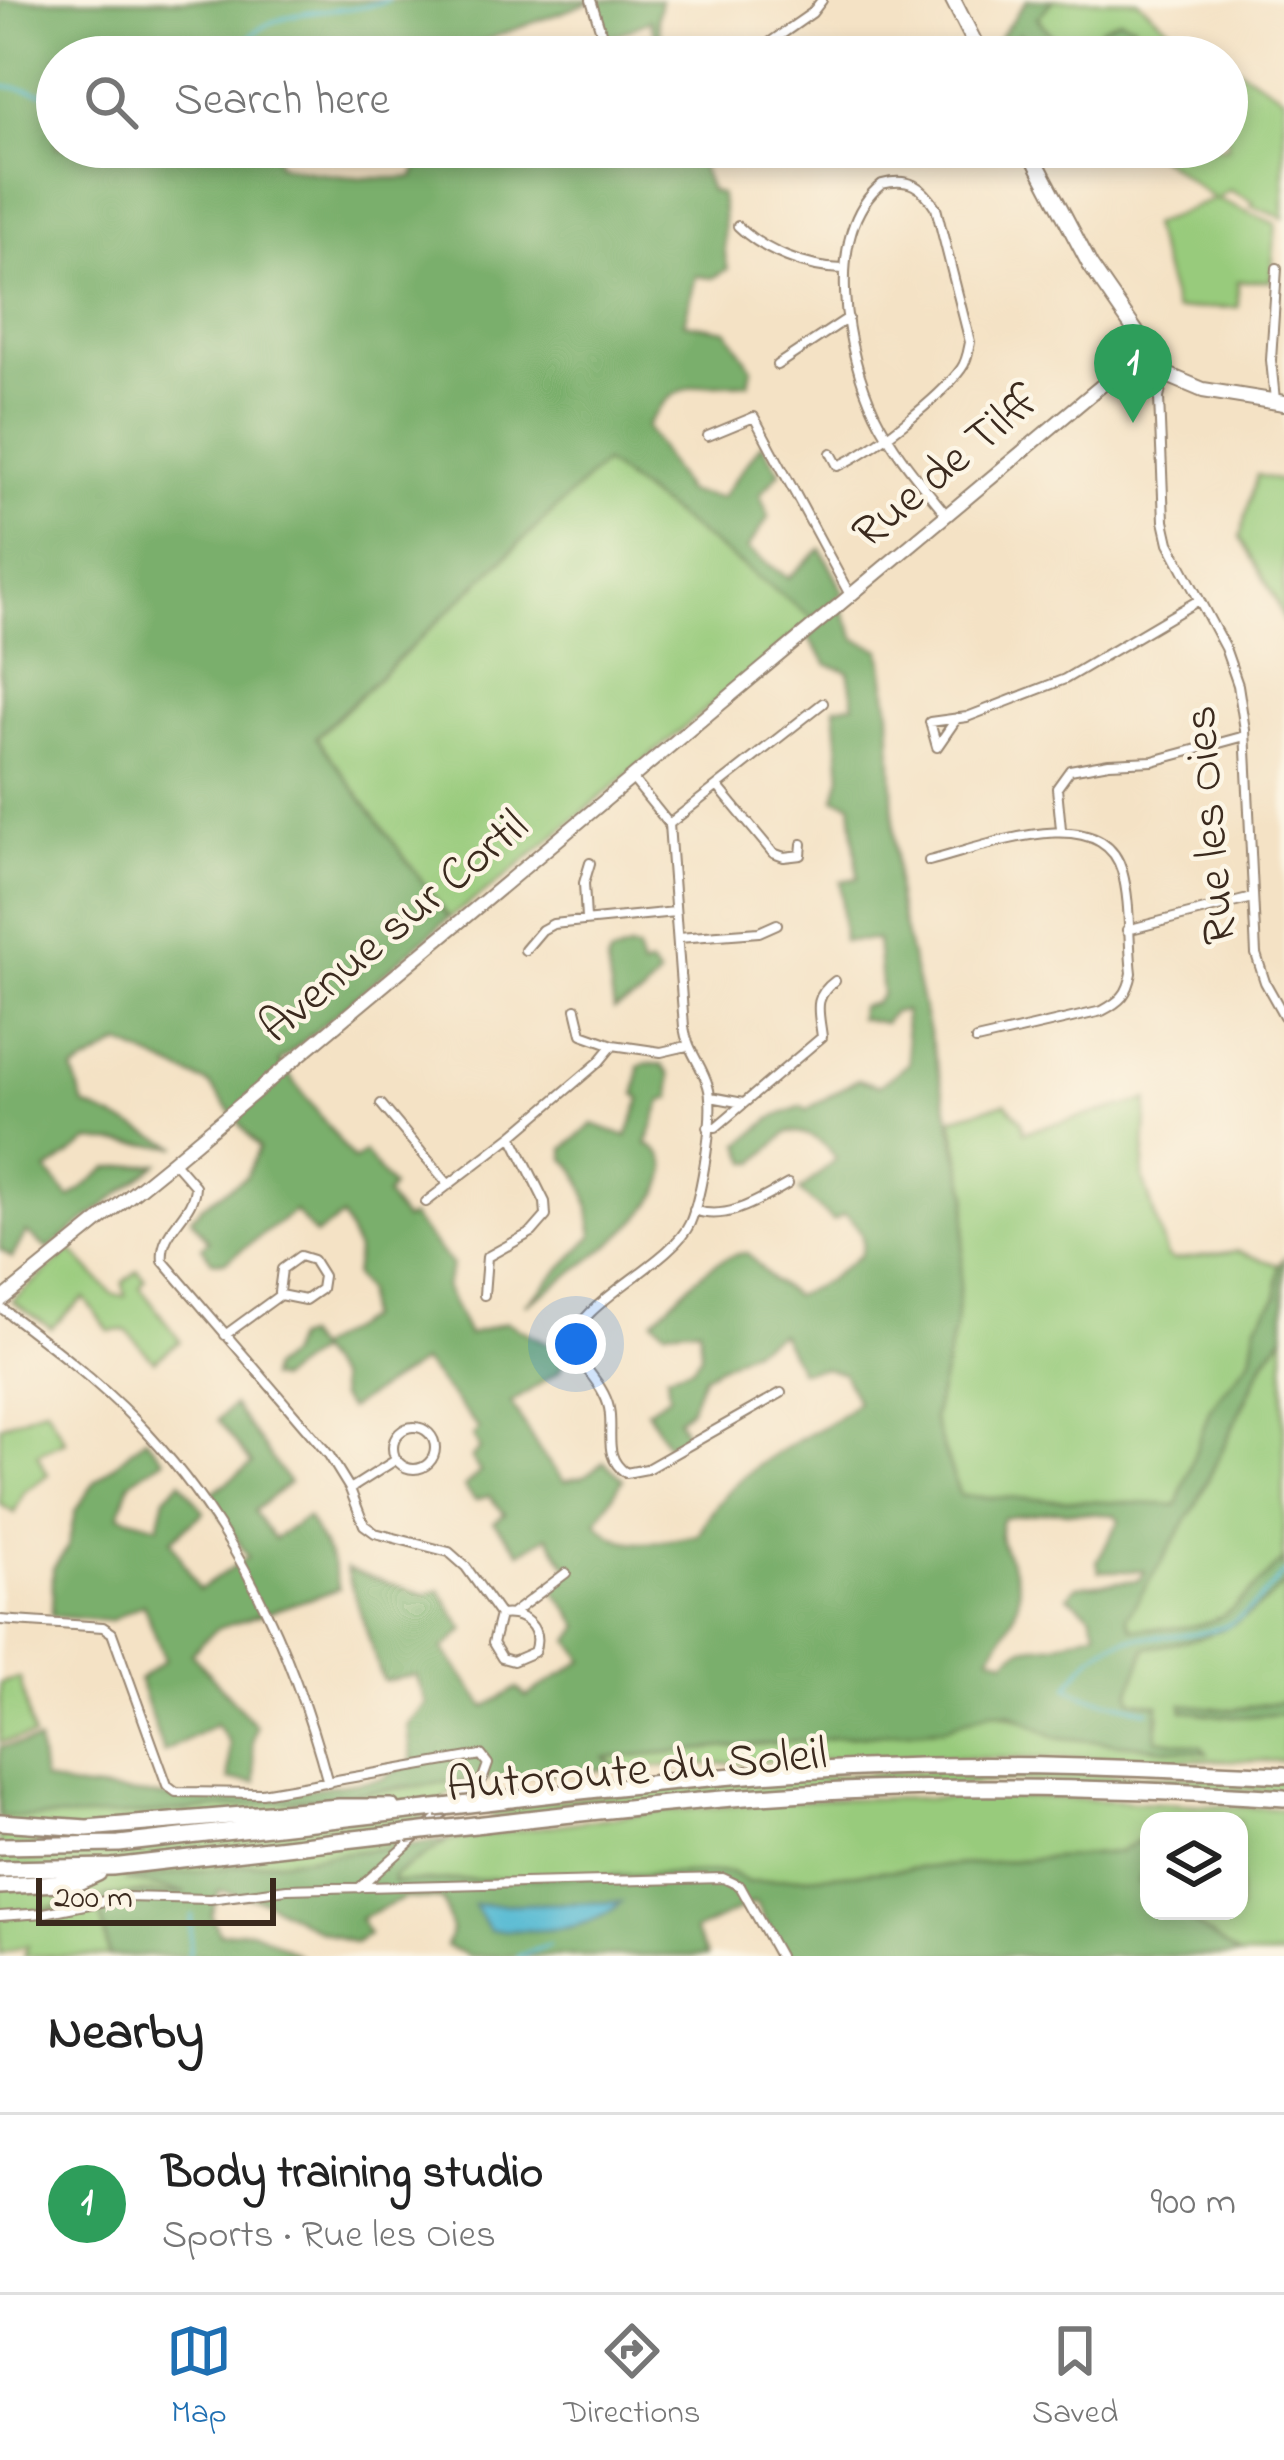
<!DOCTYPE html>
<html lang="en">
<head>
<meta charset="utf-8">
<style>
  body { margin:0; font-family:"Indie Flower",sans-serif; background:#f6f6f6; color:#222 }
  .controls { position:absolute; right:36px; bottom:36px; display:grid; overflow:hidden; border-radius:24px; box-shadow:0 6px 18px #0003 }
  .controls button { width:108px; height:108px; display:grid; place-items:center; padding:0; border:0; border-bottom:3px solid #e0e0e0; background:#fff; color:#222; font:60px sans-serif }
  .scale { position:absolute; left:36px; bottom:30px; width:240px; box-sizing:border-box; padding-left:12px; border:6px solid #3b2a1e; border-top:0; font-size:33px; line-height:42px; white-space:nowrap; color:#3b2a1e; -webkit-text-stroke:9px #fcf5e5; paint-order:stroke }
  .you { position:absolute; left:576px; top:1344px; width:42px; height:42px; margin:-30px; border:9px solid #fff; border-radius:50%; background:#1a73e8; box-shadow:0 0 0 18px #1a73e833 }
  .badge { display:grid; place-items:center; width:78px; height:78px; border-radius:50%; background:#1f6fb2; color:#fff; font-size:39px; font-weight:700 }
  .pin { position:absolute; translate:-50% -99px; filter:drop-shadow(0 3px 6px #0008) }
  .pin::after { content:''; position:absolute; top:63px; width:42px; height:36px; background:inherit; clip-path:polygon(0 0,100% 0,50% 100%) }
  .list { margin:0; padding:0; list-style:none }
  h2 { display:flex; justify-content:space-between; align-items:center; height:156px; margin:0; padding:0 48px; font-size:51px }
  h2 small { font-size:39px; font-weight:400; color:#767676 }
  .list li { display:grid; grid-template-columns:78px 1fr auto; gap:36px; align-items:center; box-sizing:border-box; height:180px; padding:0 48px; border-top:3px solid #e0e0e0 }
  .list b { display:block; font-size:45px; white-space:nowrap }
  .list p { margin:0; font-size:39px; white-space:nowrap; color:#767676 }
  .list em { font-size:39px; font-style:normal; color:#767676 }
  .icon { flex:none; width:66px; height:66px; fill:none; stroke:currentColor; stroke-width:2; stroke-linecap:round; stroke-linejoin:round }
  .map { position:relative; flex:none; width:1284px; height:1956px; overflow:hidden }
  .search { position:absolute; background:#fff; box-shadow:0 6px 18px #0003; left:36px; right:36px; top:36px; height:132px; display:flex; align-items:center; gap:30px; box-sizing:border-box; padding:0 42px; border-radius:66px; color:#767676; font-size:45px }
  .sheet { height:336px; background:#fff }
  nav { display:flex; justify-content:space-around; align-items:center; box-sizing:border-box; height:168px; border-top:3px solid #e0e0e0; background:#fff; font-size:33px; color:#767676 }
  nav a { display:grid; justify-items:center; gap:6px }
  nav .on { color:#1f6fb2 }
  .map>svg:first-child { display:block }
  .green { fill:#98cb7c; stroke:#6a7a4d; stroke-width:3 }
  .forest { fill:#7aaf6c; stroke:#5a6c45; stroke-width:3; fill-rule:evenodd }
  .water { fill:#55bad3; stroke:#487278; stroke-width:3 }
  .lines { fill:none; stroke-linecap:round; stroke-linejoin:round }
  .stream { stroke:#55bad3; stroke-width:3 }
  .minor-casing { stroke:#988672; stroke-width:12 }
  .secondary-casing { stroke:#988672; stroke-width:16 }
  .primary-casing { stroke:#988672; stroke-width:18 }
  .motorway-casing { stroke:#988672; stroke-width:20 }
  .minor { stroke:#fff; stroke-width:8 }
  .secondary { stroke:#fff; stroke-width:12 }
  .primary { stroke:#fff; stroke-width:14 }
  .motorway { stroke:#fff; stroke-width:15 }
  .motorway-bridge-casing { stroke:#988672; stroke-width:20; stroke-linecap:butt }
  .motorway-bridge { stroke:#fff; stroke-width:15 }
  .labels { text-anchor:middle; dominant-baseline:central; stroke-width:9; stroke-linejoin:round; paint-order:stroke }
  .street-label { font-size:48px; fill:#3b2a1e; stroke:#fcf5e5 }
</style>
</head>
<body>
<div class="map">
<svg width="1284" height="1956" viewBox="0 0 1284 1956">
  <rect width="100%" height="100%" fill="#fcf5e5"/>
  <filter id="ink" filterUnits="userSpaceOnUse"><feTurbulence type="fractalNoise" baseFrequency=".00833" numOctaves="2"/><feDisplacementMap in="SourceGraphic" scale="24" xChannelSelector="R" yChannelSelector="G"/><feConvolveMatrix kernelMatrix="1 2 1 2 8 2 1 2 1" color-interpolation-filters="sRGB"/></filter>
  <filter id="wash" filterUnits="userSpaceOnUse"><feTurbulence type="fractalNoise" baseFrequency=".004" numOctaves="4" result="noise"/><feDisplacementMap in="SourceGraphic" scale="48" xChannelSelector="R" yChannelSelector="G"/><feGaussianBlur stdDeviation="2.7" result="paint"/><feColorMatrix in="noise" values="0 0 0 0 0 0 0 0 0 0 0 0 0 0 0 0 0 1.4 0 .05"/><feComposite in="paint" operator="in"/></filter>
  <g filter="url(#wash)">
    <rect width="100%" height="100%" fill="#f4e2c5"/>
    <!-- green -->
    <path class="green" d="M1053 0H1137L1204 57H1132L1134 25 1093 48 1102 57H1070L1037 17Z
      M1227 62 1284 96V218L1251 206 1254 202 1229 190 1217 199 1276 224 1271 281H1238V307L1175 310 1151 225 1214 199 1155 154 1164 147H1227Z
      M604 463 814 619 504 878 449 918 316 738Z
      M1257 475 1284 482V623L1275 598 1240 537Z
      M1148 1100 1143 1178 1167 1256 1173 1260 1237 1251 1279 1265 1277 1297 1257 1323 1251 1358 1210 1409 1177 1506 960 1496 933 1419 956 1322 968 1195 952 1118 1005 1103 1021 1120 1024 1132Z
      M71 1250 113 1295 125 1296 123 1283 138 1270 145 1280 140 1287 180 1341 154 1361 126 1330 109 1331 84 1298 51 1328 12 1301Z
      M1284 1334V1560C1263 1579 1246 1608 1219 1621 1194 1633 1158 1629 1131 1628L1127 1617 1132 1606 1195 1507 1265 1360Z
      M46 1407 65 1441 37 1454 48 1475 25 1491 14 1513 0 1504V1426Z
      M1284 1585V1701L1231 1710 1182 1705 1183 1711 1232 1717 1284 1714V1761C1061 1758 840 1754 618 1769L603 1758 944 1728 992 1711 1031 1723 1137 1744 1205 1753 1200 1746 1156 1739 1160 1714 1131 1700 1130 1691 1147 1647C1203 1639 1242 1625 1284 1585Z
      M20 1678 33 1737 0 1742V1683Z
      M953 1770 1284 1780V1792L1004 1781 492 1817 490 1811 496 1806 756 1780Z
      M466 1779 387 1849 295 1859 201 1894 132 1893 38 1910 0 1913V1816L403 1789Z
      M1039 1797 1284 1809V1956H1239L1177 1911H1239V1821H1149V1890L1137 1882 1139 1840 1120 1852 747 1882 730 1872 394 1882 393 1876 449 1840 651 1812 825 1799Z
      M99 1904 109 1956H24L28 1945 0 1954V1917Z"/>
    <!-- forest -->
    <path class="forest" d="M0 0H595L439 57H57V147H274L278 165C324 175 367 181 414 177L418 167 473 160 507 147H724L700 163 710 191 720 194C727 219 720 241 728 269L713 278 696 276 684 323 727 330 752 368 749 383C699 386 674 379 646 427L686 492 721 498 762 443 780 472 760 495 769 517 747 549 788 578 821 549 844 593 814 619 604 463 316 737 449 918 279 1062 354 1160 364 1152 392 1187 386 1196 404 1220 411 1217 452 1265 445 1287 468 1335 506 1322 567 1354 559 1371 511 1403 540 1452 564 1481 583 1477 604 1462 623 1479 597 1521C620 1555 664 1541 698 1535 721 1489 757 1463 802 1438 822 1427 842 1418 857 1401L843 1373 824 1368 800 1371 780 1333 703 1376 690 1409 678 1419 686 1435 667 1445 647 1410 669 1396 667 1374 692 1367 701 1355 699 1327 665 1330 653 1320C678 1298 712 1254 747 1253L772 1280 794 1296 825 1282 860 1255C868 1237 858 1227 845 1214L833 1221 800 1191 836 1159C827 1143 807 1130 788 1132L756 1162H748L741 1144 772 1118 802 1106 806 1110 858 1079 879 1086 909 1063 904 1011 893 1012 884 1023 859 1018 860 1007 875 1003 882 994 877 940 843 941 841 881 858 878 851 803 835 799 841 775 835 707 854 704 848 671 828 665 808 637 841 606 856 639 881 650 890 713 897 899 968 1195 956 1322 933 1419 960 1496 1177 1505 1210 1409 1251 1358 1257 1323 1277 1297 1279 1265 1284 1258V1334L1264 1360 1195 1507 1127 1617 1132 1628C1225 1631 1221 1619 1284 1560V1585C1238 1629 1208 1639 1146 1648L1130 1691 1131 1700 1159 1705 1156 1739 1201 1746 1207 1753 1055 1737 1012 1714 992 1711 944 1728 605 1758 618 1769C476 1774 336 1799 194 1810 128 1815 66 1821 0 1816V1747L38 1742 43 1780 69 1787 185 1799 266 1795 382 1779 412 1760 408 1725 427 1704 416 1675 383 1681 346 1569 425 1595 439 1590 465 1630 443 1649 485 1707 517 1688 526 1697 584 1660 570 1641 580 1626 552 1587 569 1570 548 1536 520 1552 494 1522 505 1514 489 1496 475 1500 464 1487 480 1472 471 1458 480 1449 473 1436 479 1429 422 1362 348 1409 339 1398 337 1379 316 1352 278 1380 268 1378 270 1369 287 1356 294 1339 303 1336 314 1349 366 1319 365 1292 354 1276 357 1251 342 1217 315 1235 295 1211 225 1262 212 1261 202 1247 209 1241 191 1218 203 1205 246 1177 259 1148 209 1084 121 1044 73 1071 84 1105 179 1147 89 1141 47 1171 70 1198 108 1168 158 1164 48 1249 26 1232 12 1258 0 1249ZM1054 1511 1115 1515 1120 1520 1097 1561 1099 1571H1145L1140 1580 1077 1586 1068 1596 1091 1614 1097 1631C1084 1634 1072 1639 1059 1643 1037 1649 1027 1640 1005 1660L990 1655C1003 1635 1023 1609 1018 1583 1014 1559 992 1544 1003 1518Z
      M597 0H661L657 18 665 57H661L650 20 608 39Z
      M1027 0H1053L1037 18 1070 57H1031L1034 53 1019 34 1001 57H990L987 54Z
      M1120 19 1134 25 1132 57H1102L1093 48 1101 28Z
      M629 949 637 950 642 968 650 965 659 976 642 996 614 1010 607 963 610 956Z
      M647 1063 662 1065 670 1075 671 1098 662 1101 647 1144C721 1183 554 1285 525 1305L593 1236C590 1210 586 1175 565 1159L564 1149 593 1124 627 1137 641 1099 636 1094 639 1067Z
      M233 1405 289 1483 254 1511 274 1539 307 1517 332 1561 339 1589 216 1629 191 1653 256 1726 252 1743 256 1782 229 1780V1742L216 1724 163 1752 139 1680 165 1660 143 1604 110 1621 52 1616 53 1568 68 1548 75 1511 95 1482 145 1438 164 1459 130 1482 119 1515 158 1526 165 1497 181 1481 204 1512 171 1540 199 1590 248 1557 209 1495 252 1464 218 1420Z
      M1284 1701V1714L1233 1717 1183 1711 1182 1704 1231 1710Z
      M449 1840 393 1876 394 1882 731 1872 747 1882 1120 1852 1140 1840 1148 1864 1138 1882 1149 1890V1911H1177L1239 1956H900L896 1950 885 1956H785L755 1902 694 1931 707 1956H470L446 1946 452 1930 443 1900 405 1898 360 1918 368 1934 355 1943 320 1931 263 1900 219 1890 211 1915 219 1933 252 1930 301 1956H109L99 1904 106 1896 187 1893 124 1880Z"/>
    <!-- water -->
    <path class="water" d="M621 1902C586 1936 535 1930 489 1930L474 1905Z"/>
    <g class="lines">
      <!-- stream -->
      <path class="stream" d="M208 57 240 48C275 0 338 18 388 0
        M0 85 57 95
        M1149 1711 1083 1695 1068 1687C1112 1615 1154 1648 1219 1628 1244 1621 1267 1592 1284 1573
        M189 1956 192 1915
        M518 1956 549 1945"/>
    </g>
  </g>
  <g filter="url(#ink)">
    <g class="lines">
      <defs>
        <path id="minor" d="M591 0 609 57
          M594 57 607 51
          M749 57 812 13 822 0
          M738 226C763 251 808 269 843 269
          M777 365 848 318
          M1164 376 1159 398 1164 521 1169 543 1225 648 1238 685 1245 730 1256 954 1265 982 1284 1016
          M1275 400 1271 360 1277 268
          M708 436 754 417 850 595
          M831 453 838 466C871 452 940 398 961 369 967 361 968 352 970 342L936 208C922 186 909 177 882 184 822 232 846 354 875 414 893 451 920 482 946 514
          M957 718 937 747 930 722 967 717 1065 679 1199 600
          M632 778 669 824 684 1027C687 1050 702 1065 708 1086 716 1112 701 1197 690 1223 671 1265 571 1305 572 1347 583 1368 604 1385 609 1408 614 1433 602 1456 626 1473L647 1469 781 1393
          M719 788 773 853 784 857 801 855 802 844
          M669 824 823 703
          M1061 829 1057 788 1070 770 1109 763 1153 761 1245 736
          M929 861C979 849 1101 798 1122 871 1131 902 1128 941 1132 973 1128 994 1121 1001 1102 1011L976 1040
          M586 919 584 883 590 863
          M1127 930 1252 898
          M678 938 759 932 777 924
          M525 950 542 930 553 924 675 912
          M576 1009 582 1034 613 1045
          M711 1097 743 1103
          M381 1104 449 1185
          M708 1127H716L822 1037C819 1011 812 998 835 981
          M174 1162 195 1186C194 1216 159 1229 163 1261L329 1455 350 1489 364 1525 375 1533 449 1552 466 1567 500 1615C524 1612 543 1627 534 1652L513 1661 502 1658 493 1643 500 1615
          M426 1202 512 1136 599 1062 613 1045 661 1052 687 1046
          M694 1210C727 1222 759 1200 788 1184
          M300 1256 313 1260 323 1276 321 1289 305 1300 280 1295 279 1292 282 1269Z
          M484 1295 487 1257 532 1232 546 1216 545 1202 512 1136
          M0 1307C46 1342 94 1378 135 1420 234 1521 292 1648 328 1783
          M225 1335 280 1295
          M393 1448a21 21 0 1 1 42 0a21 21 0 1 1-42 0Z
          M350 1489 394 1461
          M513 1613 566 1573
          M0 1620 103 1627 112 1633 167 1785 176 1792 262 1793 481 1755 488 1764 483 1778 359 1888
          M0 1916 44 1913 125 1897 210 1899 287 1889 723 1878 740 1886 779 1956"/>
        <path id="secondary" d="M0 1301 173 1161 1119 371 1148 354"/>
        <path id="primary" d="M953 0 982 57
          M1028 147 1090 265 1165 374 1203 390 1284 403"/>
        <path id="motorway" d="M503 1800C622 1786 741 1773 861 1768 1002 1762 1143 1768 1284 1775
          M0 1822 87 1828 339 1807H391
          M475 1825C605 1810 734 1795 865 1790 1005 1785 1144 1789 1284 1798
          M0 1846 119 1844 435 1808
          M0 1869 112 1867 406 1833
          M0 1886 78 1882 98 1873"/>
      </defs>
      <!-- minor casing -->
      <use href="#minor" class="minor-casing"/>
      <!-- secondary casing -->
      <use href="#secondary" class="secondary-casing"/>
      <!-- primary casing -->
      <use href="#primary" class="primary-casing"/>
      <!-- motorway casing -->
      <use href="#motorway" class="motorway-casing"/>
      <!-- minor -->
      <use href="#minor" class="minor"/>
      <!-- secondary -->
      <use href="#secondary" class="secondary"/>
      <!-- primary -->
      <use href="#primary" class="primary"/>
      <!-- motorway -->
      <use href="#motorway" class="motorway"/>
      <defs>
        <path id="motorway-bridge" d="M435 1808 503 1800
          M406 1833 475 1825"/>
      </defs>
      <!-- motorway-bridge casing -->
      <use href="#motorway-bridge" class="motorway-bridge-casing"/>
      <!-- motorway-bridge -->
      <use href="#motorway-bridge" class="motorway-bridge"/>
    </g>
  </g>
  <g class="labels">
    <!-- street labels -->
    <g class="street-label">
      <text transform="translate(947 468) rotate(-40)">Rue de Tilff</text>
      <text transform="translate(1212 825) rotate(-95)">Rue les Oies</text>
      <text transform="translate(395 928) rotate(-40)">Avenue sur Cortil</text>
      <text transform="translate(637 1772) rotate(-5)">Autoroute du Soleil</text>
    </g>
  </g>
</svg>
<div class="controls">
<button><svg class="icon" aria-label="layers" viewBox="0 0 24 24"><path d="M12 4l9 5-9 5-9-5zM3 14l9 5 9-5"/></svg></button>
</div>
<div class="scale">200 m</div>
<div class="you"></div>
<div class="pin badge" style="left:1133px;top:423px;background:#2e9e5b">1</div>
<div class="search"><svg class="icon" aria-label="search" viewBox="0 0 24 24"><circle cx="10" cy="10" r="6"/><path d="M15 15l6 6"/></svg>Search here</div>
</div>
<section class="sheet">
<h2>Nearby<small></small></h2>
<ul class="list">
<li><span class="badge" style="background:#2e9e5b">1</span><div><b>Body training studio</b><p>Sports · Rue les Oies</p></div><em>900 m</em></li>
</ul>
</section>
<nav>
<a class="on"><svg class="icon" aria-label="map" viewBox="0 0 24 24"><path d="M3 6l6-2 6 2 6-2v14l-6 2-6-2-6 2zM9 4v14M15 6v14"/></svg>Map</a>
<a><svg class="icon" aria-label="directions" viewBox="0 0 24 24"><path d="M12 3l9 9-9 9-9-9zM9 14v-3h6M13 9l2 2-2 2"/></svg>Directions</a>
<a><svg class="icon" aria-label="saved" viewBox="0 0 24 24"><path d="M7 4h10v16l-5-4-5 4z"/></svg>Saved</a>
</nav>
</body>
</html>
